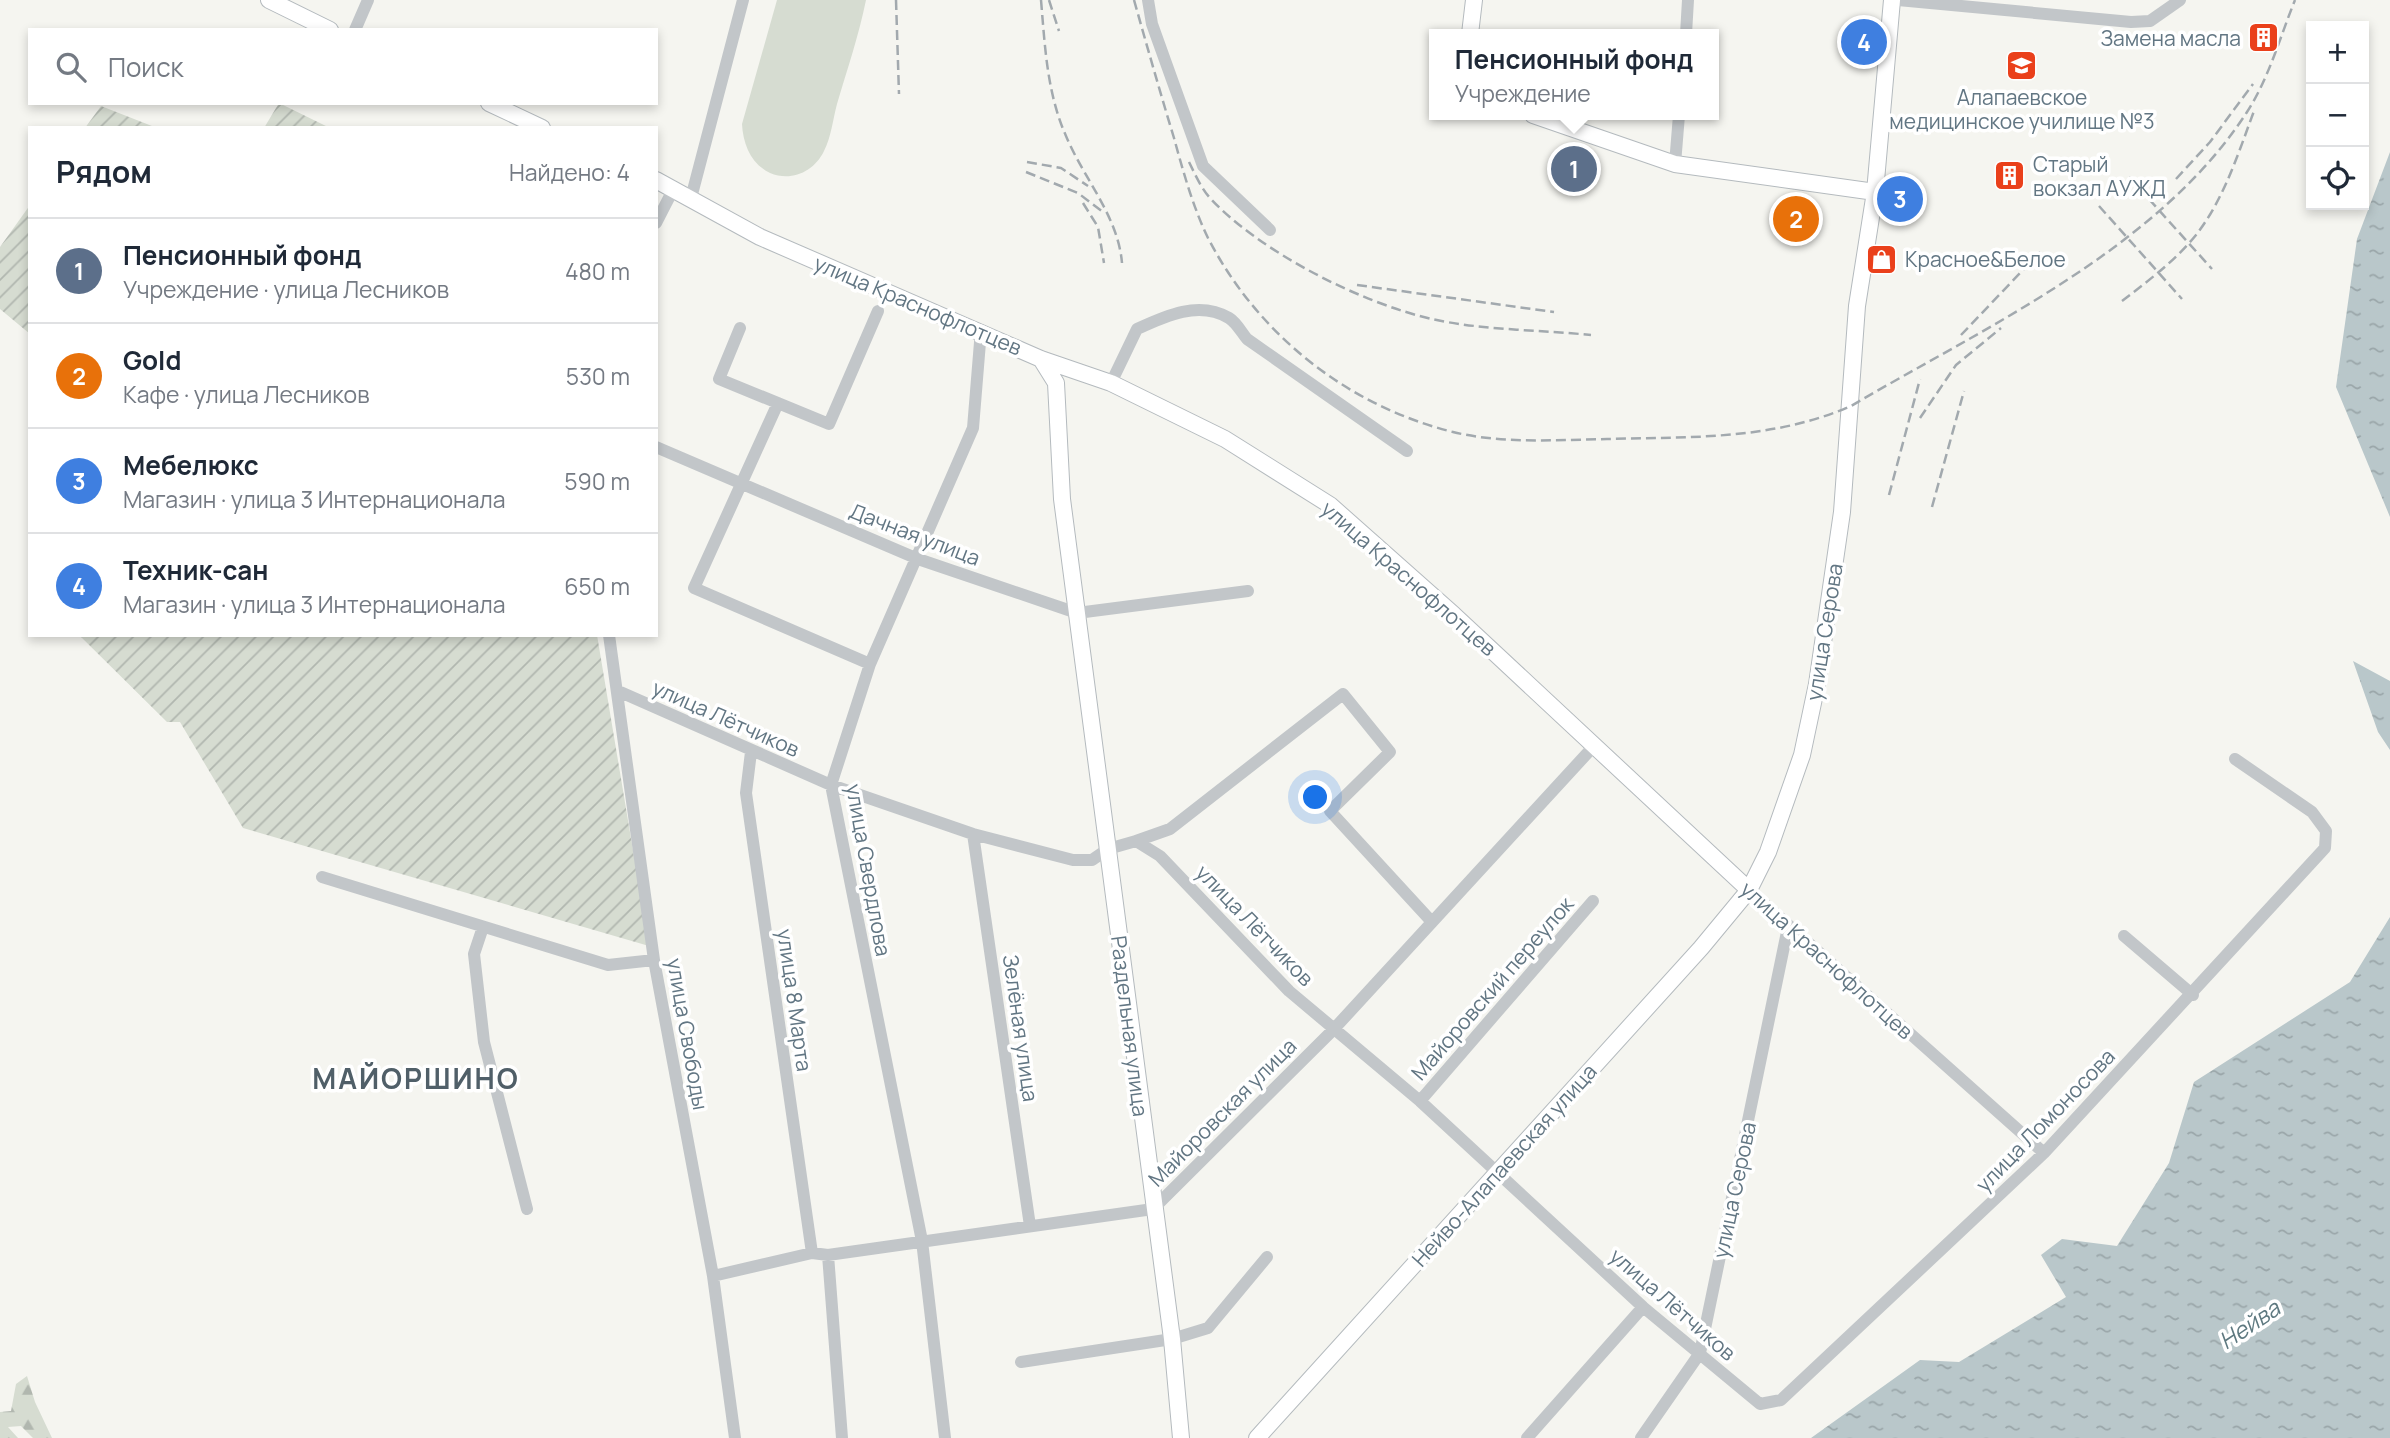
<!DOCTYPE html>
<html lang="ru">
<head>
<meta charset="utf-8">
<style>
  body { margin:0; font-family:Manrope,sans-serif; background:#f6f6f7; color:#1f2937 }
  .controls { position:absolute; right:21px; top:21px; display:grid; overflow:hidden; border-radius:0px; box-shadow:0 4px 10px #0003 }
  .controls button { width:63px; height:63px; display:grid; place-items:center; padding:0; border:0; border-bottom:2px solid #e0e1e3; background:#fff; color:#1f2937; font:35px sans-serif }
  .you { position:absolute; left:1316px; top:798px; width:24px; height:24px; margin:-18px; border:5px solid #fff; border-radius:50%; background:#1a73e8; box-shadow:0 0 0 10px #1a73e833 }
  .badge { display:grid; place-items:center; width:46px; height:46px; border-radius:50%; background:#0f766e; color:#fff; font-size:23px; font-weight:700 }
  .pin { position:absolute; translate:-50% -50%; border:4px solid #fff; box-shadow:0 2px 7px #0006 }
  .popup { position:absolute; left:1429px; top:29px; width:290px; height:91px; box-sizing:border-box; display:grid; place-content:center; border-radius:0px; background:#fff; filter:drop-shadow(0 2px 5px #0005); font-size:23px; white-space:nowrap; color:#747a83 }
  .popup b { font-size:26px; color:#1f2937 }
  .popup::after { content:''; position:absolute; left:50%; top:100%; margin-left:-14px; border:14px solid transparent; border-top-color:#fff }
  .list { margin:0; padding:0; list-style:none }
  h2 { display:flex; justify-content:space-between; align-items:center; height:91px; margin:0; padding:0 28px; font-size:30px }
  h2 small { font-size:23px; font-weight:400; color:#747a83 }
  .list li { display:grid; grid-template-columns:46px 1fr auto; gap:21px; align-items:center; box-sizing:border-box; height:105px; padding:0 28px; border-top:2px solid #e0e1e3 }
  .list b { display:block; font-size:26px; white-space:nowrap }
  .list p { margin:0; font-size:23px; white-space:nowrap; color:#747a83 }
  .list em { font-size:23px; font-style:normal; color:#747a83 }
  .icon { flex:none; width:38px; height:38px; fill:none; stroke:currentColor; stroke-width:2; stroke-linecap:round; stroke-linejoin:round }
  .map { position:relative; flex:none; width:2390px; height:1438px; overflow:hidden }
  .search { position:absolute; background:#fff; box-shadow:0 4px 10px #0003; left:28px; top:28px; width:630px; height:77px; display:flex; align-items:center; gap:18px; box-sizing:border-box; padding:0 24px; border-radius:0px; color:#747a83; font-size:26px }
  .panel { position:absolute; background:#fff; box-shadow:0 4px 10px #0003; left:28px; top:126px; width:630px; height:511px; border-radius:0px }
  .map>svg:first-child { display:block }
  .forest { fill:url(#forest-firs) }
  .park { fill:#d6dcd1 }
  .garden { fill:url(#garden-furrows) }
  .water { fill:url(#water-ripples) }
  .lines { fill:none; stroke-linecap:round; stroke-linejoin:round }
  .secondary-casing { stroke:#b4babe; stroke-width:18 }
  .street { stroke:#c2c6c9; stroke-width:12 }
  .secondary { stroke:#fff; stroke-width:16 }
  .rail { stroke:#a2a9ae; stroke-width:2.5; stroke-dasharray:10 5; stroke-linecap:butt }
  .labels { text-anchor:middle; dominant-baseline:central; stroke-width:7; stroke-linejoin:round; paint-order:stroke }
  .poi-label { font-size:21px; fill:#627683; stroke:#fff; text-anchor:start }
  .street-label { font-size:21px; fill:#627683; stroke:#fff }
  .water-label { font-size:23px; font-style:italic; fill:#5e7980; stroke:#fff }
  .district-label { font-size:28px; font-weight:bold; letter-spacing:2px; fill:#505f68; stroke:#fff }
</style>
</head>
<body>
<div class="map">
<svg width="2390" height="1438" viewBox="0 0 2390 1438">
  <defs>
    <pattern id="forest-firs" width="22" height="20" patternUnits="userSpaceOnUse" patternTransform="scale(1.75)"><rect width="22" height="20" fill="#d6dcd1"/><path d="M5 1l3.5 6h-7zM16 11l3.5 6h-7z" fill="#b1b7af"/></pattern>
    <pattern id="garden-furrows" width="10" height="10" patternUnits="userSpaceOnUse" patternTransform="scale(1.75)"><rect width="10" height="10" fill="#d6dcd1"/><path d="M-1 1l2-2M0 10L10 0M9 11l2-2" fill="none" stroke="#b1b7af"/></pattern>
    <pattern id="water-ripples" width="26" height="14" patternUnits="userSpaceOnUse" patternTransform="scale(1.75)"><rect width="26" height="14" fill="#b9c7ca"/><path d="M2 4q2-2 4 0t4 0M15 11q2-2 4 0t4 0" fill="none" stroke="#9aa6a9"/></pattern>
  </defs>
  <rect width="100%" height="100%" fill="#f5f5f0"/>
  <!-- forest -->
  <path class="forest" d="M27 1376 35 1402 52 1438H33L21 1426 8 1427 18 1438H0V1412L11 1411 16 1384Z"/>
  <!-- park -->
  <path class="park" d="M777 0H866C859 35 847 70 837 104 833 119 831 138 824 151 814 172 791 182 770 173 751 164 743 144 742 124Z"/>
  <!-- garden -->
  <path class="garden" d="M279 103 330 128H264Z
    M101 106 157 128H85Z
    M30 205V334L0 309V247Z
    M79 635H597L649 946 243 828 180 722H167Z"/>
  <!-- water -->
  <path class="water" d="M2390 152V517L2336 387 2357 239Z
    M2353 661 2390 681V750L2378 732Z
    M2390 917V1438H1811L1920 1360 1959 1362 2066 1297 2041 1255 2062 1239 2117 1246 2169 1163 2194 1082 2350 982Z"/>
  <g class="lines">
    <defs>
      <path id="secondary" d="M269 0 330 30
        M1470 34 1474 0
        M489 103 542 128
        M1533 115 1675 164 1875 192
        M656 180 760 237 1041 359 1111 383 1225 439 1330 505 1454 615 1749 890
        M1041 359 1056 383 1062 499 1172 1339 1181 1438
        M1257 1438 1701 948 1749 890 1768 852 1802 755 1817 684 1842 512 1857 306 1875 192 1892 0"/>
    </defs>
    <!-- secondary casing -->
    <use href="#secondary" class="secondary-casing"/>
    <!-- street -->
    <path class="street" d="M1148 0 1152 24 1203 166 1270 230
      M1898 0 2131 22 2150 21 2180 0
      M355 30 368 0
      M1686 34 1688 0
      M1675 164 1679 115
      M691 198 743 0
      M656 223 674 188
      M740 328 719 379 829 424 878 311
      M1111 383 1137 329C1165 316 1199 300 1229 318 1236 322 1242 333 1247 339L1407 451
      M778 403 694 588 870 664
      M656 447 918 559 1077 613 1248 591
      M609 635 654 960 713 1276 735 1438
      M618 691 831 785 973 834 1073 860H1092L1108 849 1136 841 1160 856 1289 991 1420 1101 1643 1307 1760 1404 1781 1400 2044 1153 2325 848 2326 831 2312 812 2235 759
      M751 752 746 793 812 1253
      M973 834 1030 1226
      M1136 841 1170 829 1343 694 1390 752 1330 811 1432 922
      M322 877 608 965 654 960
      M1749 890 2044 1153
      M483 927 474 954 484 1042 527 1209
      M2124 936 2193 995
      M1420 1101 1593 901
      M828 1255 842 1438
      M713 1276 812 1253 828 1255 1153 1209 1333 1030 1593 747
      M1021 1362 1172 1339 1208 1328 1267 1257
      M945 1438 922 1241 831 785 870 664 973 428 981 330
      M1527 1438 1643 1307
      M1641 1438 1700 1353 1788 927"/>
    <!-- secondary -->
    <use href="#secondary" class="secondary"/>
    <!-- rail -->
    <path class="rail" d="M896 0 899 94
      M1041 0C1045 47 1047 93 1066 136 1084 179 1118 216 1122 263
      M1049 0 1059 31
      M1134 0C1147 46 1160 92 1174 138 1183 171 1193 207 1208 238 1258 335 1348 406 1453 432 1502 444 1557 440 1607 439 1691 437 1773 440 1851 406 1987 326 2159 248 2247 112 2269 78 2280 37 2295 0
      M1027 162 1061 168 1088 186
      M1189 162C1195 174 1201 188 1210 198 1260 252 1361 303 1432 319 1480 330 1541 330 1591 335
      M1026 172 1078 193 1103 212
      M2129 177 2212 269
      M2176 179 2210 142 2253 84
      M1083 203 1098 227 1104 263
      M2099 206 2182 299
      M1357 285 1554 312
      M2122 301C2148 281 2175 261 2196 235 2224 199 2238 154 2254 111
      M1961 335 2043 249
      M1920 418 1956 365 2001 328
      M1889 495 1920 379
      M1932 507 1964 391"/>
  </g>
  <!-- icons -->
  <defs>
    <symbol id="building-square" viewBox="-11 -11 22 22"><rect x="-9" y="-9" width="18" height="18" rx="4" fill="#ea401b" stroke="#fff"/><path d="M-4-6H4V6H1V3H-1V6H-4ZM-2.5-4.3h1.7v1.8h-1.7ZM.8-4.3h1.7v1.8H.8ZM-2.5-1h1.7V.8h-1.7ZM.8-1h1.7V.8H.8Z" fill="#fff"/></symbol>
    <symbol id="university-square" viewBox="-11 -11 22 22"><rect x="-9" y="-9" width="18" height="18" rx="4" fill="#ea401b" stroke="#fff"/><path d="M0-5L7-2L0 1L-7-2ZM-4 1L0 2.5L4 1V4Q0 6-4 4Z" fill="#fff"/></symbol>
    <symbol id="shop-square" viewBox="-11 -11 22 22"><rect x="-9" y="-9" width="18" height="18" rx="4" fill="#ea401b" stroke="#fff"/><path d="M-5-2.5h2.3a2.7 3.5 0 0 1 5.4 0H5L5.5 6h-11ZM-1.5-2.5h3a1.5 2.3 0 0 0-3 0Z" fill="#fff"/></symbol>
  </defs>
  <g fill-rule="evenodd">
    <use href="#building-square" x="2246" y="20" width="35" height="35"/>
    <use href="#university-square" x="2004" y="48" width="35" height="35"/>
    <use href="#building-square" x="1992" y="158" width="35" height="35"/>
    <use href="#shop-square" x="1864" y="242" width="35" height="35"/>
  </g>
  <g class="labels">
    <!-- poi labels -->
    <g class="poi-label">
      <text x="2241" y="38" text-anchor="end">Замена масла</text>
      <text x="2022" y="97" text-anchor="middle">Алапаевское<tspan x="2022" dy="24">медицинское училище №3</tspan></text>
      <text x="2033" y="164">Старый<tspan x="2033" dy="24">вокзал АУЖД</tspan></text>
      <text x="1905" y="259">Красное&amp;Белое</text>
    </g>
    <!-- street labels -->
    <g class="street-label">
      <text transform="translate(918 305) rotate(23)">улица Краснофлотцев</text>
      <text transform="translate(915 534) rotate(21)">Дачная улица</text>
      <text transform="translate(1409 578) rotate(41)">улица Краснофлотцев</text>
      <text transform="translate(1824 632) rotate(-81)">улица Серова</text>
      <text transform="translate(726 718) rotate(24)">улица Лётчиков</text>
      <text transform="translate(869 870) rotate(80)">улица Свердлова</text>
      <text transform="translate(1255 925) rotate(46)">улица Лётчиков</text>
      <text transform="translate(1827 960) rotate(42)">улица Краснофлотцев</text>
      <text transform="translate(1492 988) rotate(-49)">Майоровский переулок</text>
      <text transform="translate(795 1000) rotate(82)">улица 8 Марта</text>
      <text transform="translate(1130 1026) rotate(83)">Раздельная улица</text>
      <text transform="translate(1021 1028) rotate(82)">Зелёная улица</text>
      <text transform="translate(688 1034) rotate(80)">улица Свободы</text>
      <text transform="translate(1222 1112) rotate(-45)">Майоровская улица</text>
      <text transform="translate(2045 1120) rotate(-46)">улица Ломоносова</text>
      <text transform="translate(1504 1165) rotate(-48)">Нейво-Алапаевская улица</text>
      <text transform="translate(1734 1190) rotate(-78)">улица Серова</text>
      <text transform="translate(1673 1304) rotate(41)">улица Лётчиков</text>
    </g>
    <!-- water labels -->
    <g class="water-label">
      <text transform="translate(2249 1324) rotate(-34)">Нейва</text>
    </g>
    <!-- district labels -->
    <g class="district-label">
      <text x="416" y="1078">МАЙОРШИНО</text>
    </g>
  </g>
</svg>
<div class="controls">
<button>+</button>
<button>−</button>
<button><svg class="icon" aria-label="locate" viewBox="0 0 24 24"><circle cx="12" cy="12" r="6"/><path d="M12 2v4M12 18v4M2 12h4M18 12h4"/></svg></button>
</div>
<div class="you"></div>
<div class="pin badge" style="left:1574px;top:169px;background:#5c6f8a">1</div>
<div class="popup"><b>Пенсионный фонд</b>Учреждение</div>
<div class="pin badge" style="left:1796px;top:219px;background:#e8710a">2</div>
<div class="pin badge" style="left:1900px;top:199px;background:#3f7fe0">3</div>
<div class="pin badge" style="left:1864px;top:42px;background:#3f7fe0">4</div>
<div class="search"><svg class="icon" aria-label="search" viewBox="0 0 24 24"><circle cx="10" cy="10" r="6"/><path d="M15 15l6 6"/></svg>Поиск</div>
<section class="panel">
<h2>Рядом<small>Найдено: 4</small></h2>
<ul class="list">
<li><span class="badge" style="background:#5c6f8a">1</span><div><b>Пенсионный фонд</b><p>Учреждение · улица Лесников</p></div><em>480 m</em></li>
<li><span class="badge" style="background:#e8710a">2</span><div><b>Gold</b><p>Кафе · улица Лесников</p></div><em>530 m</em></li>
<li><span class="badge" style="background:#3f7fe0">3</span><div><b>Мебелюкс</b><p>Магазин · улица 3 Интернационала</p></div><em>590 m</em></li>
<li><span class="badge" style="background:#3f7fe0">4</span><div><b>Техник-сан</b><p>Магазин · улица 3 Интернационала</p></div><em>650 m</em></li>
</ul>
</section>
</div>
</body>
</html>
